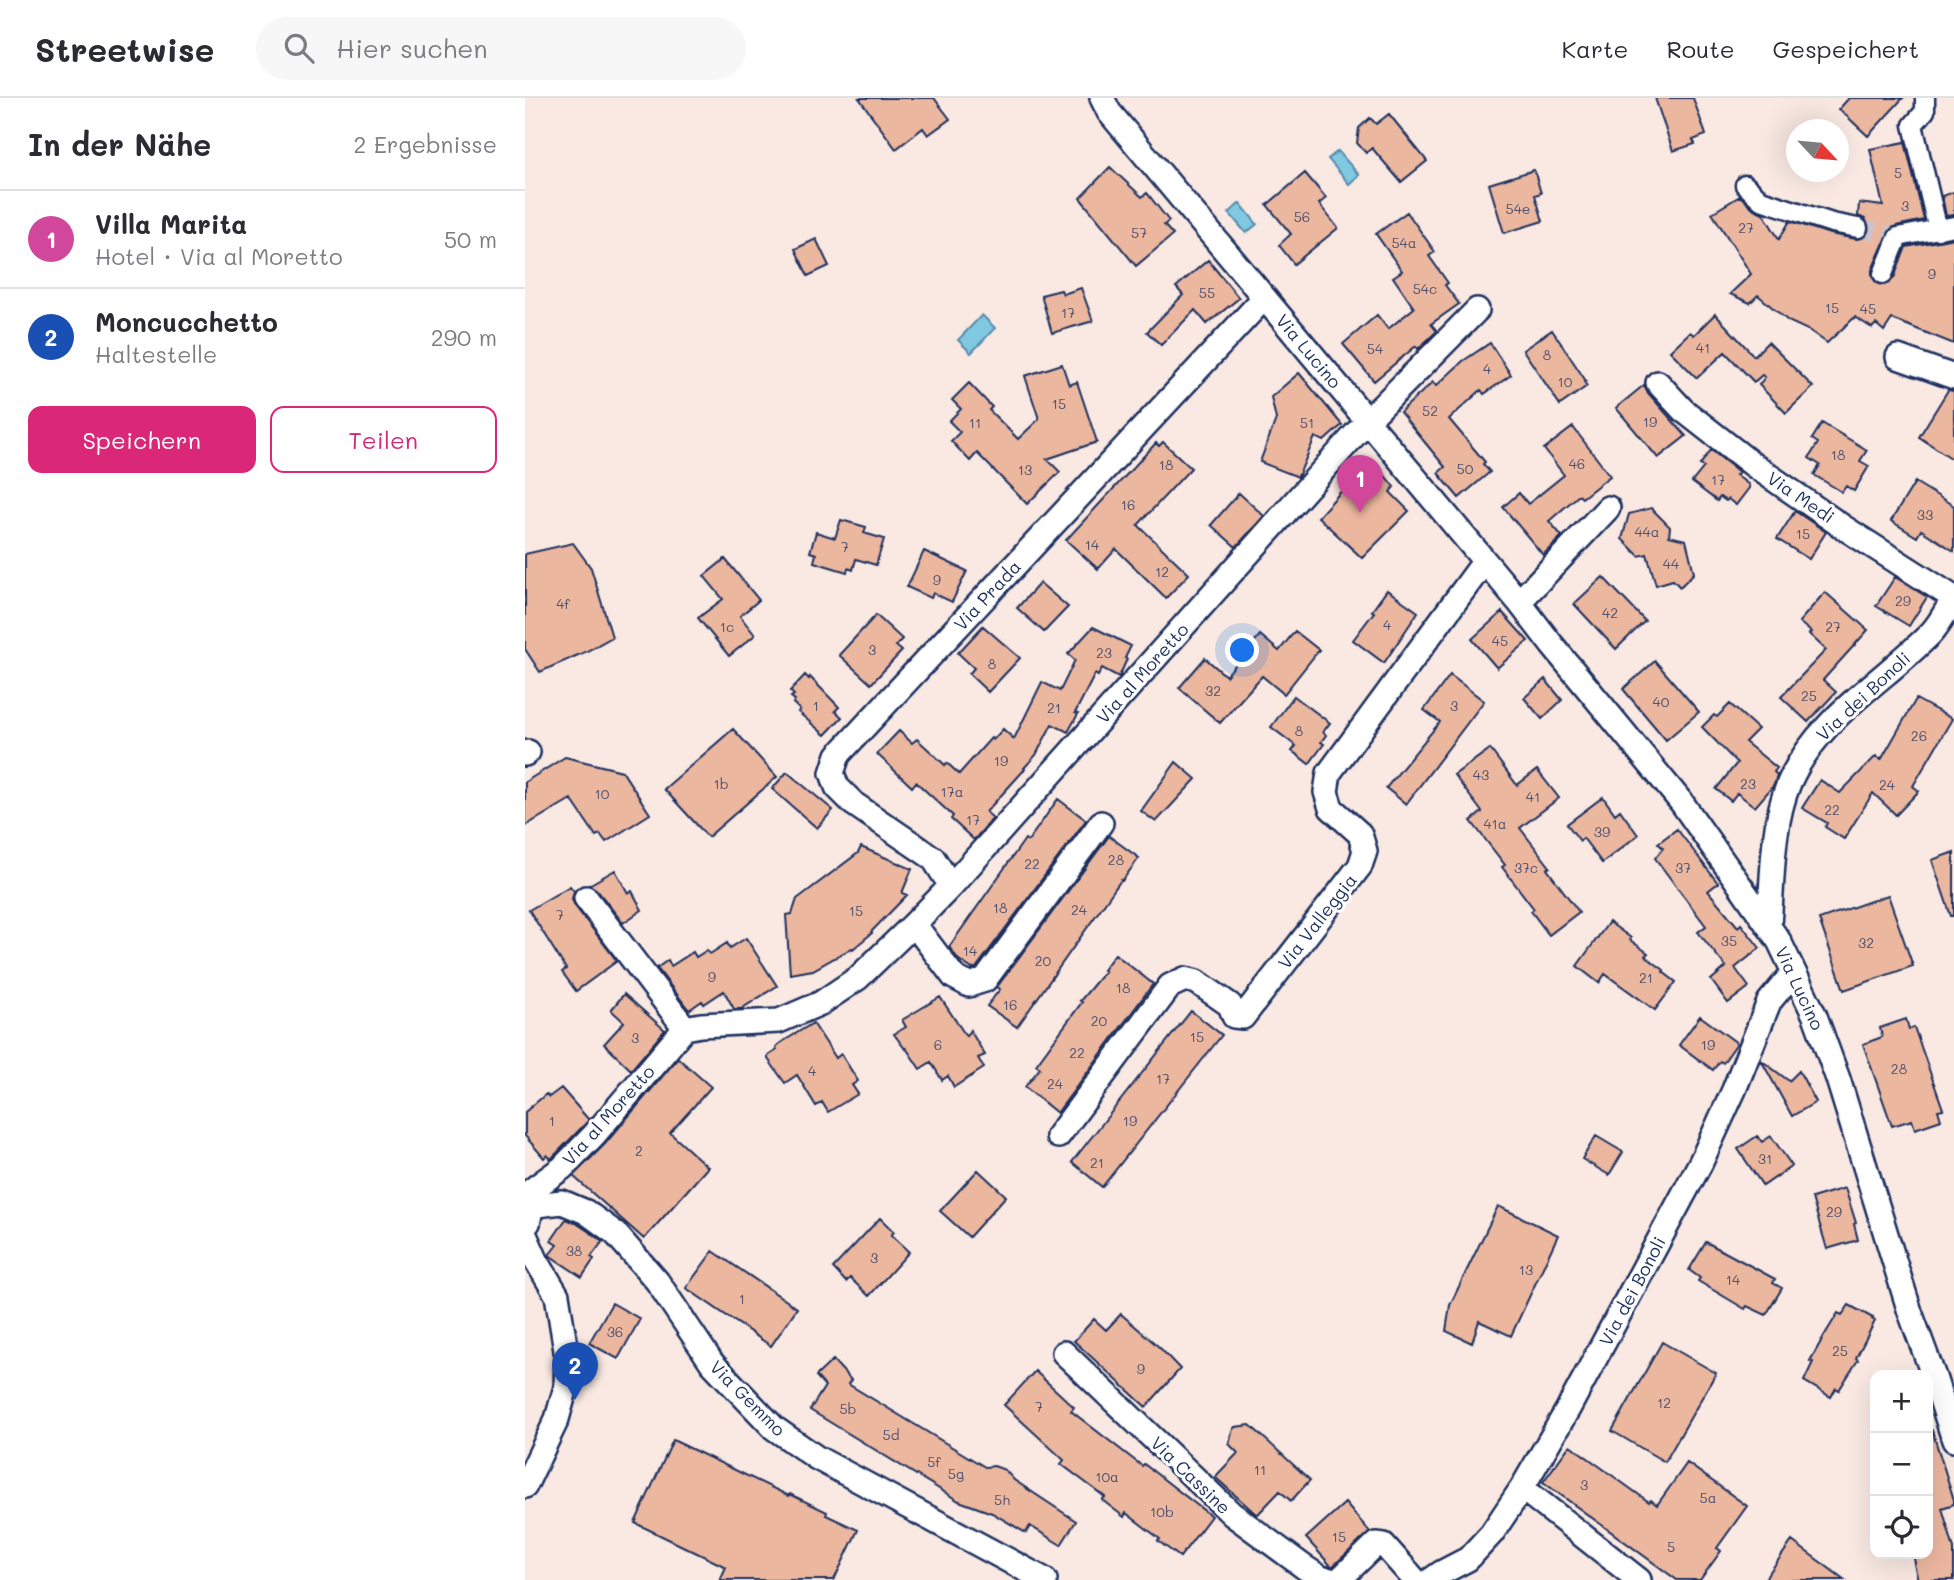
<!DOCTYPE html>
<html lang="de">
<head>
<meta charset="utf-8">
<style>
  body { margin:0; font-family:Mali,sans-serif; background:#f7f7f7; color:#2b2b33 }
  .controls { position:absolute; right:21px; bottom:21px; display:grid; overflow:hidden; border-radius:14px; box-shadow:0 7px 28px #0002 }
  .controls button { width:63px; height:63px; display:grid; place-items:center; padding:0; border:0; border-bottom:2px solid #e1e1e2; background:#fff; color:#2b2b33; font:35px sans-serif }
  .compass { position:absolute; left:1261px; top:21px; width:63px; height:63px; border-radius:50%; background:#fff; box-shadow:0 7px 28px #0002; rotate:116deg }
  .you { position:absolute; left:718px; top:553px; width:24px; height:24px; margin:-18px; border:5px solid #fff; border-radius:50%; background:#1a73e8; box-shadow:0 0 0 10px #1a73e833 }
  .badge { display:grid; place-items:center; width:46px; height:46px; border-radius:50%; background:#db2777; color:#fff; font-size:23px; font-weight:700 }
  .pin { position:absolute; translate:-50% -58px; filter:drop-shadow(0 2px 4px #0008) }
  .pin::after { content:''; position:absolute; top:37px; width:24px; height:21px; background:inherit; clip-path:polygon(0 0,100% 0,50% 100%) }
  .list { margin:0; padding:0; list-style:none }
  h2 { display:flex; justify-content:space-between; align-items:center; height:91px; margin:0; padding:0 28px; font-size:30px }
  h2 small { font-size:23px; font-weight:400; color:#7c7c81 }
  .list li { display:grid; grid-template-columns:46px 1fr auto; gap:21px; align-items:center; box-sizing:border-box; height:98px; padding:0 28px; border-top:2px solid #e1e1e2 }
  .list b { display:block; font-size:26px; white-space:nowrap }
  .list p { margin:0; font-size:23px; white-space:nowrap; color:#7c7c81 }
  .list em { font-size:23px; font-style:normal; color:#7c7c81 }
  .actions { display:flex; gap:14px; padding:21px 28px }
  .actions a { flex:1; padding:16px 0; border:2px solid #db2777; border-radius:14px; text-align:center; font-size:24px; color:#db2777 }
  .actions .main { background:#db2777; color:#fff }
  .icon { flex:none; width:38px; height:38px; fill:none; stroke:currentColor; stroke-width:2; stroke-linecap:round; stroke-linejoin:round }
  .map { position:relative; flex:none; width:1429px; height:1482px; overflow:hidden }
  header { display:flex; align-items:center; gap:42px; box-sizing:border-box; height:98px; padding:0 35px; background:#fff; border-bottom:2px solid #e1e1e2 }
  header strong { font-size:33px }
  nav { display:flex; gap:38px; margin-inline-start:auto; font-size:24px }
  .search { width:490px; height:63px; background:#f7f7f7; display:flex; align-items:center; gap:18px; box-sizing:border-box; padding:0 24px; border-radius:38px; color:#7c7c81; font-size:26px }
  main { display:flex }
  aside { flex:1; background:#fff }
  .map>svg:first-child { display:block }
  .water { fill:#80c9e1; stroke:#588bad; stroke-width:2 }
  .building { fill:#ecb79f; stroke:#1b2f5e; stroke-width:2 }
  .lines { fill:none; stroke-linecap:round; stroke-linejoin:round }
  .pedestrian-tunnel { stroke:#cdc4c8; stroke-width:18; stroke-dasharray:18 9; stroke-linecap:butt }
  .pedestrian-casing { stroke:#1b2f5e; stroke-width:23 }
  .minor-casing { stroke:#1b2f5e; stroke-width:28 }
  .tertiary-casing { stroke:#1b2f5e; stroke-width:35 }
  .pedestrian { stroke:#fff; stroke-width:18 }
  .minor { stroke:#fff; stroke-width:23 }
  .tertiary { stroke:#fff; stroke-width:30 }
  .labels { text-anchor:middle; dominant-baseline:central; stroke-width:6; stroke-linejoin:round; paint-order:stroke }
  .number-label { font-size:14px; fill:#4f516e }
  .street-label { font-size:18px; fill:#1b2f5e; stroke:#fff }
</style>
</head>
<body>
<header>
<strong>Streetwise</strong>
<div class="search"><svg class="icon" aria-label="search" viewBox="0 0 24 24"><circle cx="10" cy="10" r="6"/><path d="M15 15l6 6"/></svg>Hier suchen</div>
<nav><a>Karte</a><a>Route</a><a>Gespeichert</a></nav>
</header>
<main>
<aside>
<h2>In der Nähe<small>2 Ergebnisse</small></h2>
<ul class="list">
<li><span class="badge" style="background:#d1479c">1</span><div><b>Villa Marita</b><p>Hotel · Via al Moretto</p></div><em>50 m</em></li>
<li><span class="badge" style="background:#1a4fb4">2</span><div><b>Moncucchetto</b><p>Haltestelle</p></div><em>290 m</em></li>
</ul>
<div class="actions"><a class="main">Speichern</a><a>Teilen</a></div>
</aside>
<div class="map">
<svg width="1429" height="1482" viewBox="0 0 1429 1482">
  <rect width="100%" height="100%" fill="#f9e9e2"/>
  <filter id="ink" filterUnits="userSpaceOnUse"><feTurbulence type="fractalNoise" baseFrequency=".0143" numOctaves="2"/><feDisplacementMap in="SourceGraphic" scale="14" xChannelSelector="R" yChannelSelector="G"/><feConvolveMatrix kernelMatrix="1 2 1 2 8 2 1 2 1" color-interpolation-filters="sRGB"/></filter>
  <g filter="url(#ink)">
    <!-- water -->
    <path class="water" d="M813 53 834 77 824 86 803 61Z
      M715 105 732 126 721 135 704 115Z
      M457 217 470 230 446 255 433 242Z"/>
    <!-- building -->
    <path class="building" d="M334 0H409L425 21 403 37 398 30 371 51Z
      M1130 0H1168L1181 37 1168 42 1170 46 1148 53Z
      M1324 0H1378L1343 38 1314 11Z
      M864 16 902 63 876 84 847 50 841 55 832 45 834 30 845 20 851 26Z
      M1380 44 1399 122 1371 128 1365 131 1347 172V178L1353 186 1359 187 1364 185 1369 180 1381 149 1429 140V246L1367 221 1359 233 1351 226 1347 230 1330 219 1302 245 1285 233 1263 223 1233 197 1225 205 1205 196 1226 176 1187 115 1215 98 1229 111 1238 115 1254 141 1265 123 1305 136 1331 141 1337 140 1342 137 1344 127 1340 121 1333 118 1334 105 1358 108 1345 51Z
      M585 69 617 99 622 95 644 123 639 127 648 137 611 168 555 100Z
      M1009 72 1016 95 1010 97 1018 123 979 135 964 86Z
      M780 75 801 100 794 106 813 130 769 166 754 147 766 136 742 107Z
      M1429 94V117L1421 118 1417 98Z
      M882 114 910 154 904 158 923 185 920 187 934 206 906 226 912 233 893 251 891 248 849 283 818 246 852 217 863 231 889 210 868 179 877 173 851 136Z
      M291 141 304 168 283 178 270 151Z
      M683 162 714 200 682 226 670 212 636 247 622 234 658 197 651 189Z
      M556 190 568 223 527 235 516 197 536 192 538 196Z
      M1190 216 1229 258 1243 244 1288 289 1261 315 1234 287 1240 279 1237 277 1229 284 1200 254 1172 280 1145 253 1165 234 1169 237Z
      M1027 232 1061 283 1059 284 1062 288 1035 307 998 252Z
      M965 245 986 277 959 296 956 292 924 321 960 364 958 366 965 374 934 400 913 375 920 369 875 314 908 284 911 288 938 263Z
      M537 266 544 287 552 284 572 344 522 361 535 374 502 406 452 355 445 363 426 343 435 334 424 323 436 311 427 302 444 285 467 309 464 312 493 341 514 321 500 278Z
      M774 275 817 327 799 343 790 339 773 379 735 364 751 321 746 299Z
      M1119 287 1123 295 1161 338 1133 360 1091 310Z
      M1423 292 1429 293V362L1394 339Z
      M1297 325 1342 352 1335 363 1344 368 1329 393 1321 388 1317 394 1289 377 1295 367 1284 360 1293 345 1287 341Z
      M1048 329 1085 378 1057 400 1054 397 1024 423 1037 438 1018 457 978 409 994 395 1003 406 1039 377 1019 351Z
      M638 344 666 370 613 427 664 476 641 500 591 451 573 471 541 442 631 345 634 348Z
      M1186 352 1214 374 1211 377 1224 387V390L1211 407 1203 401 1201 403 1195 399 1192 403 1167 384 1179 369 1175 367Z
      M838 369 846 375 853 369 869 389 865 394 884 413 837 460 793 419Z
      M1390 384 1429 408V453L1396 432 1392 439 1366 423Z
      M714 395 739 418 711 449 686 427Z
      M1126 410 1145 429 1144 438 1161 442 1169 475 1155 489 1148 482 1131 487 1122 456 1114 458 1097 441 1104 416Z
      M1270 413 1301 434 1284 461 1252 441Z
      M316 422 341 429 339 435 359 441 351 467 331 461 328 472 323 470 322 474 289 464 291 456 285 454 291 434 310 440Z
      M48 445 66 470 87 539 62 553 15 574 0 551V456Z
      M399 453 442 473 427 504 408 495 406 500 382 489Z
      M200 461 234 502 215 518 230 537 204 558 173 520 198 501 179 478Z
      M1078 479 1120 523 1091 551 1049 506Z
      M1370 479 1402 499 1384 528 1351 508Z
      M515 485 543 509 519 534 492 510Z
      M862 492 893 514 859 565 828 542 849 514 847 513Z
      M1300 494 1343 532 1298 582 1311 594 1283 624 1256 599 1301 552 1284 536 1286 534 1274 524Z
      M977 514 1003 543 972 570 947 541Z
      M351 517 377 541 371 548 377 553 346 586 314 557Z
      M458 528 495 560 463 594 444 576 449 570 433 555Z
      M568 529 606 548 600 560 602 561 594 579 577 570 573 578 570 576 550 615 553 616 543 634 527 626 511 657 499 670 500 671 461 714 468 720 449 742 426 721 428 718 391 684 387 689 352 656 374 633 387 645 392 641 420 667 422 665 434 676 466 640 468 642 478 631 489 641 517 584 535 593 550 562 543 556Z
      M770 533 794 552 759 596 737 578 695 625 654 590 680 560 701 578 735 537 754 553Z
      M1130 563 1174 614 1141 642 1098 591Z
      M280 577 284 581 285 579 314 609 310 613 317 619 300 637 273 614 275 612 268 605 270 602 266 599 269 597 265 593Z
      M925 577 959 603 881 706 861 690 915 624 899 612Z
      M1020 581 1037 602 1017 621 999 600Z
      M769 598 805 625 798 634 801 637 796 644 799 646 784 666 767 653 771 648 746 629Z
      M1391 601 1427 621 1388 688 1394 693 1371 717 1348 695 1319 741 1300 729 1302 725 1277 710 1295 682 1315 695 1351 658 1356 662Z
      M1205 606 1233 631 1220 644 1252 670 1249 674 1252 677 1249 687 1230 709 1212 695 1206 703 1191 691 1212 665 1177 629 1189 617 1192 619Z
      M208 631 252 679 183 739 139 691Z
      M965 651 992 687 1012 672 1034 700 995 730 1025 769 1022 771 1054 814 1024 837 1006 813 1009 811 977 769 980 767 946 723 957 714 929 677Z
      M40 659 97 673 125 716 81 744 75 736 71 738 46 701 0 728V684Z
      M651 664 671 681 631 724 616 713Z
      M262 674 308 712 292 730 247 691Z
      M1078 699 1090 716 1095 712 1113 737 1077 765 1058 740 1055 743 1042 726Z
      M533 701 561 722 451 870 447 871 434 862 424 849 500 741 503 743Z
      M1152 731 1193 785 1183 793 1213 829 1216 826 1235 850 1210 870 1224 889 1203 905 1186 882 1201 869 1173 834 1181 828 1130 760 1138 750 1133 745Z
      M584 738 614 760 597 783 596 782 492 929 462 908 475 891 472 889Z
      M336 749 387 771 377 795 382 797 346 834 347 835 328 851 327 850 288 872 265 876 261 817 267 816 272 801 333 755Z
      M1429 754V818H1426L1407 762Z
      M90 772 103 795 107 793 117 812 98 825 72 792 64 787Z
      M45 788 49 793 47 801 50 808 92 863 51 893 37 874 41 871 4 812Z
      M1363 797 1388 868 1319 892 1294 821Z
      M1084 824 1106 840 1105 842 1123 855 1120 858 1139 872 1138 874 1151 884 1130 912 1080 876 1074 885 1052 868Z
      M221 840 252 888 216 911H209L199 893 179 906 177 903 164 912 132 870 143 862 146 868 168 854 171 859 182 852 185 856 202 845 205 850Z
      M590 856 628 886 532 1015 500 989 515 970 511 967 557 904 555 903 580 873 578 872Z
      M99 896 140 932 106 972 79 946 99 924 86 912Z
      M415 899 441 938 445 932 460 957 453 960 459 970 429 989 423 978 417 982 406 964 395 971 381 950 380 951 369 936 381 929 377 922Z
      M666 913 697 937 577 1089 547 1064Z
      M1175 918 1212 945 1198 965 1195 963 1188 972 1154 947Z
      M1381 921 1384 931 1389 929 1418 1011 1413 1012 1416 1022 1390 1031 1387 1022 1367 1028 1338 946 1357 939 1355 930Z
      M288 925 311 960 316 956 333 983 327 987 333 996 303 1014 297 1004 291 1008 272 977 260 985 243 961V958L252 952 251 949 254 946Z
      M153 960 186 989 145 1035 183 1069 119 1141 48 1078 80 1046Z
      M1236 962 1264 983 1274 973 1291 1004 1267 1018Z
      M36 990 64 1022 28 1059 26 1061 22 1057 19 1060 0 1038V1014L21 996 24 999Z
      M1071 1038 1098 1054 1084 1077 1057 1061Z
      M1232 1038 1237 1044 1246 1038 1267 1068 1238 1088 1213 1051Z
      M453 1072 481 1098 444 1139 415 1113Z
      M1320 1090 1331 1125 1329 1126 1333 1142 1302 1151 1287 1100Z
      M973 1108 1033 1137 986 1238 954 1223 947 1245 921 1233 925 1207Z
      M355 1120 369 1134 366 1137 384 1154 344 1198 325 1180 321 1184 308 1170Z
      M41 1121 51 1125 78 1143 66 1159 69 1161 57 1179 24 1157 32 1147 26 1143Z
      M1181 1144 1250 1181 1248 1185 1257 1190 1241 1217 1222 1208 1220 1211 1173 1183 1175 1180 1164 1172Z
      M188 1153 272 1210 246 1248 161 1190Z
      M87 1205 115 1221 93 1261 64 1245Z
      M1324 1207 1348 1220 1347 1221 1350 1223 1331 1260 1333 1262 1314 1292 1311 1290 1306 1299 1279 1283 1288 1264 1285 1263 1299 1238 1313 1215 1317 1217Z
      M596 1216 634 1249 655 1271 621 1309 549 1243 569 1221 581 1232Z
      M1137 1244 1191 1275 1140 1364 1087 1333Z
      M308 1262 326 1282 323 1286 460 1369 469 1368 480 1372 489 1382 551 1423 536 1447 505 1428 501 1435 467 1415 434 1403 285 1312 300 1288 291 1278Z
      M510 1273 549 1309 546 1313 617 1368 619 1366 686 1418 655 1459 633 1443 635 1441 601 1415 599 1419 577 1402 580 1399 536 1366 539 1362 479 1307Z
      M725 1327 785 1382 766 1403 755 1393 732 1417 690 1379 713 1355 704 1346 707 1333 710 1329Z
      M1403 1332H1407L1429 1402V1406L1417 1410 1429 1451V1482H1393L1389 1466 1390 1465 1388 1456H1403Z
      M148 1342 264 1398 265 1396 302 1414 301 1417 333 1432 309 1482H195L201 1469 110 1425Z
      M1045 1347 1124 1404 1126 1402 1132 1407 1162 1365 1222 1408 1192 1450 1196 1453 1175 1482H1152L1018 1384Z
      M820 1405 845 1434 808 1468H806L781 1440Z
      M1267 1443 1320 1482H1239Z"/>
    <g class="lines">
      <!-- pedestrian-tunnel -->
      <path class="pedestrian-tunnel" d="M1333 130 1366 137"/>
      <defs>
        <path id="pedestrian" d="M1400 0V13L1388 27 1413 132
          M1220 87 1236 102 1307 125 1333 130
          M1358 176 1373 139 1429 128"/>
        <path id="minor" d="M577 0 584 14 994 504 1027 547 1157 705 1254 843 1290 918 1313 981 1385 1214 1409 1279 1429 1342
          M1373 259 1429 279
          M1133 285 1158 312 1227 366 1318 429 1429 500C1422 511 1415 526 1406 535 1358 584 1292 620 1264 685 1246 728 1248 781 1244 827
          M994 504 1083 410
          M0 656 3 654
          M426 788 408 760 329 706 312 689 307 675 313 657 739 200
          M389 826 426 788 843 322 952 212
          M160 930 176 927 254 923 296 905 333 880 389 826 429 879 444 887 460 882 576 725
          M533 1038 645 888 660 881 672 884 705 907 709 918 718 919 835 768 840 753 835 736 806 710 801 694 804 675 959 464
          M0 1097 37 1070 69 1037 160 930 61 800
          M3 1108 37 1104 61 1114 90 1135 132 1183 187 1265 249 1330 292 1360 520 1482
          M0 1137 11 1162 32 1197 42 1259 41 1289 32 1321 0 1388
          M539 1255 707 1416 779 1469 796 1480 806 1482
          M997 1390 1114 1482
          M814 1482 851 1446 859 1447 890 1482
          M906 1482 916 1475 943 1461 967 1435 997 1390 1043 1311 1176 1064 1209 992 1244 904 1268 875"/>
        <path id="tertiary" d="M0 1101 3 1108 0 1123"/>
      </defs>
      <!-- pedestrian casing -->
      <use href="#pedestrian" class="pedestrian-casing"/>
      <!-- minor casing -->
      <use href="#minor" class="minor-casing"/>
      <!-- tertiary casing -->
      <use href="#tertiary" class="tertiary-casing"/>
      <!-- pedestrian -->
      <use href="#pedestrian" class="pedestrian"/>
      <!-- minor -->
      <use href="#minor" class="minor"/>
      <!-- tertiary -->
      <use href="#tertiary" class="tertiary"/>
    </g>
  </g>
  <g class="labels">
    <!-- number labels -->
    <g class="number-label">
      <text x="1373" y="74">5</text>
      <text x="1380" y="107">3</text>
      <text x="993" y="110">54e</text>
      <text x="777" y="118">56</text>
      <text x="1221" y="129">27</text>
      <text x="614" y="134">57</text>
      <text x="879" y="144">54a</text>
      <text x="1407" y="175">9</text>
      <text x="900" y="190">54c</text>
      <text x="682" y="194">55</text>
      <text x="1307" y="209">15</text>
      <text x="1343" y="210">45</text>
      <text x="543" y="214">17</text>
      <text x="1178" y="249">41</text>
      <text x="850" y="250">54</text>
      <text x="1022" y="256">8</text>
      <text x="962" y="270">4</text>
      <text x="1040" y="283">10</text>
      <text x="534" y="305">15</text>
      <text x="905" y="312">52</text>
      <text x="1125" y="323">19</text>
      <text x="450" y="324">11</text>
      <text x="782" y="324">51</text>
      <text x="1313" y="356">18</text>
      <text x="1052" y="365">46</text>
      <text x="641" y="366">18</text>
      <text x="940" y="370">50</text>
      <text x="500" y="371">13</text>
      <text x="1193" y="381">17</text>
      <text x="603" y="406">16</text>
      <text x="1400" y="416">33</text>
      <text x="1122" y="433">44a</text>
      <text x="1278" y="435">15</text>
      <text x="567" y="446">14</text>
      <text x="320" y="448">7</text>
      <text x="1146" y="465">44</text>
      <text x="637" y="473">12</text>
      <text x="412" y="481">9</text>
      <text x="1378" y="502">29</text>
      <text x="38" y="505">4f</text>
      <text x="1085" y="514">42</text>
      <text x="862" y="526">4</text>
      <text x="202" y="528">1c</text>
      <text x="1308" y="528">27</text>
      <text x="975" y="542">45</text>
      <text x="347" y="551">3</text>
      <text x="579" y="554">23</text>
      <text x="467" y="565">8</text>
      <text x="688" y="592">32</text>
      <text x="1284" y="597">25</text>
      <text x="1136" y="603">40</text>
      <text x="291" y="607">1</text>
      <text x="929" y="607">3</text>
      <text x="529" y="609">21</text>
      <text x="774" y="632">8</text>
      <text x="1394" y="637">26</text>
      <text x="476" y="662">19</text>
      <text x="956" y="676">43</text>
      <text x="196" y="685">1b</text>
      <text x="1223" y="685">23</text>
      <text x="1362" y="686">24</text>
      <text x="427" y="693">17a</text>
      <text x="77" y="695">10</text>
      <text x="1008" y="698">41</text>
      <text x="1307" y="711">22</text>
      <text x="448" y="721">17</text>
      <text x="970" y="725">41a</text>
      <text x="1077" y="733">39</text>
      <text x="591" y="761">28</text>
      <text x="507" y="765">22</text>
      <text x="1001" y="769">37c</text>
      <text x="1158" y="769">37</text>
      <text x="475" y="809">18</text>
      <text x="554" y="811">24</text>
      <text x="331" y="812">15</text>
      <text x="35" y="816">7</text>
      <text x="1204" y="842">35</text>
      <text x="1341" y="844">32</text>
      <text x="445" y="852">14</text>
      <text x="518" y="862">20</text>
      <text x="187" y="878">9</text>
      <text x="1121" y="879">21</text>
      <text x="598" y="889">18</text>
      <text x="485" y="906">16</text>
      <text x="574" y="922">20</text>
      <text x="672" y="938">15</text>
      <text x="110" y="939">3</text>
      <text x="413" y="946">6</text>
      <text x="1183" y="946">19</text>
      <text x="552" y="954">22</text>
      <text x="1374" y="970">28</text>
      <text x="287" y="972">4</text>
      <text x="638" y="980">17</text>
      <text x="530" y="985">24</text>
      <text x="27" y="1022">1</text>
      <text x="605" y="1022">19</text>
      <text x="114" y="1052">2</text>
      <text x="1240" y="1060">31</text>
      <text x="572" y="1064">21</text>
      <text x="1309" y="1113">29</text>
      <text x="49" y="1152">38</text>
      <text x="349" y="1159">3</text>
      <text x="1001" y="1171">13</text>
      <text x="1208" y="1181">14</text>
      <text x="217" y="1200">1</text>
      <text x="90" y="1233">36</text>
      <text x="1315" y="1252">25</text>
      <text x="616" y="1270">9</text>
      <text x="1139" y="1304">12</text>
      <text x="514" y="1308">7</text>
      <text x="323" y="1310">5b</text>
      <text x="366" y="1336">5d</text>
      <text x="409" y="1363">5f</text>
      <text x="735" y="1371">11</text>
      <text x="431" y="1375">5g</text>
      <text x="582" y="1378">10a</text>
      <text x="1059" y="1386">3</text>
      <text x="1183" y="1399">5a</text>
      <text x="477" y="1401">5h</text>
      <text x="637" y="1413">10b</text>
      <text x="814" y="1438">15</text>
      <text x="1146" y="1448">5</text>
    </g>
    <!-- street labels -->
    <g class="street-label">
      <text transform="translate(784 253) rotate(50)">Via Lucino</text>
      <text transform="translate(1276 399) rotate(34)">Via Medi</text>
      <text transform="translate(462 497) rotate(-47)">Via Prada</text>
      <text transform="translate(617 575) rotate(-48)">Via al Moretto</text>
      <text transform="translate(1338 598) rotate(-43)">Via dei Bonoli</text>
      <text transform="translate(792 823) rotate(-52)">Via Valleggia</text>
      <text transform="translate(1275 890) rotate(65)">Via Lucino</text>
      <text transform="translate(83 1017) rotate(-48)">Via al Moretto</text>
      <text transform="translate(1107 1193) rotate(-62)">Via dei Bonoli</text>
      <text transform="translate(223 1300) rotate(45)">Via Gemmo</text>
      <text transform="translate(666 1377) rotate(44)">Via Cassine</text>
    </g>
  </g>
</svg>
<div class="controls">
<button>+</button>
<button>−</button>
<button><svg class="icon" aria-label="locate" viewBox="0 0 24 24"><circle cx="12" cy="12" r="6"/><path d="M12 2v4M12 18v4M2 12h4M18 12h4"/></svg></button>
</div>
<svg class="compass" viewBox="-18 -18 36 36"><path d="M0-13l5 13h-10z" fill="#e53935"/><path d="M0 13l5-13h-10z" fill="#7c7c81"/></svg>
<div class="you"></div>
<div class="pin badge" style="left:835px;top:415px;background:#d1479c">1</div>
<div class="pin badge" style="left:50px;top:1302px;background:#1a4fb4">2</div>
</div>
</main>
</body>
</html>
